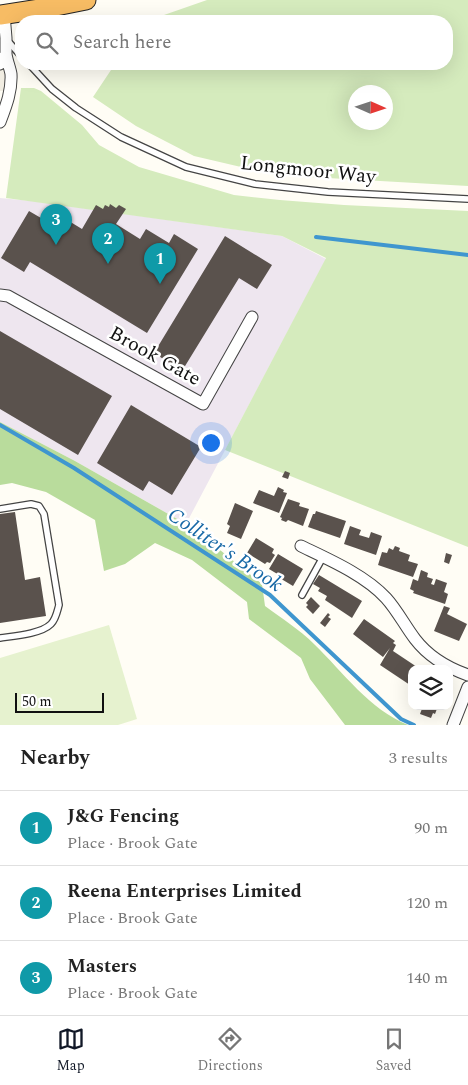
<!DOCTYPE html>
<html lang="en">
<head>
<meta charset="utf-8">
<style>
  body { margin:0; font-family:Spectral,serif; background:#f6f6f6; color:#222 }
  .controls { position:absolute; right:15px; bottom:15px; display:grid; overflow:hidden; border-radius:10px; box-shadow:0 5px 20px #0002 }
  .controls button { width:45px; height:45px; display:grid; place-items:center; padding:0; border:0; border-bottom:1px solid #e0e0e0; background:#fff; color:#222; font:25px sans-serif }
  .compass { position:absolute; left:348px; top:85px; width:45px; height:45px; border-radius:50%; background:#fff; box-shadow:0 5px 20px #0002; rotate:93deg }
  .scale { position:absolute; left:15px; bottom:12px; width:89px; box-sizing:border-box; padding-left:5px; border:2px solid #111; border-top:0; font-size:14px; line-height:18px; white-space:nowrap; color:#111; -webkit-text-stroke:4px #fff; paint-order:stroke }
  .you { position:absolute; left:210px; top:442px; width:18px; height:18px; margin:-12px; border:4px solid #fff; border-radius:50%; background:#1a73e8; box-shadow:0 0 0 8px #1a73e833 }
  .badge { display:grid; place-items:center; width:32px; height:32px; border-radius:50%; background:#111827; color:#fff; font-size:16px; font-weight:700 }
  .pin { position:absolute; translate:-50% -41px; filter:drop-shadow(0 1px 2px #0008) }
  .pin::after { content:''; position:absolute; top:26px; width:18px; height:15px; background:inherit; clip-path:polygon(0 0,100% 0,50% 100%) }
  .list { margin:0; padding:0; list-style:none }
  h2 { display:flex; justify-content:space-between; align-items:center; height:65px; margin:0; padding:0 20px; font-size:21px }
  h2 small { font-size:16px; font-weight:400; color:#767676 }
  .list li { display:grid; grid-template-columns:32px 1fr auto; gap:15px; align-items:center; box-sizing:border-box; height:75px; padding:0 20px; border-top:1px solid #e0e0e0 }
  .list b { display:block; font-size:19px; white-space:nowrap }
  .list p { margin:0; font-size:16px; white-space:nowrap; color:#767676 }
  .list em { font-size:16px; font-style:normal; color:#767676 }
  .icon { flex:none; width:28px; height:28px; fill:none; stroke:currentColor; stroke-width:2; stroke-linecap:round; stroke-linejoin:round }
  .map { position:relative; flex:none; width:468px; height:725px; overflow:hidden }
  .search { position:absolute; background:#fff; box-shadow:0 5px 20px #0002; left:15px; right:15px; top:15px; height:55px; display:flex; align-items:center; gap:12px; box-sizing:border-box; padding:0 18px; border-radius:20px; color:#767676; font-size:19px }
  .sheet { height:290px; background:#fff }
  nav { display:flex; justify-content:space-around; align-items:center; box-sizing:border-box; height:70px; border-top:1px solid #e0e0e0; background:#fff; font-size:14px; color:#767676 }
  nav a { display:grid; justify-items:center; gap:2px }
  nav .on { color:#111827 }
  .map>svg:first-child { display:block }
  .industrial { fill:#eee6ef }
  .green { fill:#d5ebbd; fill-rule:evenodd }
  .forest { fill:#b9dc9c }
  .pitch { fill:#e6f2cf }
  .plaza { fill:#f1ede2 }
  .lines { fill:none; stroke-linecap:round; stroke-linejoin:round }
  .stream { stroke:#3f96cf; stroke-width:4 }
  .building { fill:#5a524d }
  .service-casing { stroke:#444; stroke-width:8 }
  .minor-casing { stroke:#444; stroke-width:13 }
  .trunk-casing { stroke:#222; stroke-width:21 }
  .service { stroke:#fff; stroke-width:5.5 }
  .minor { stroke:#fff; stroke-width:11 }
  .trunk { stroke:#f7bc64; stroke-width:19 }
  .labels { text-anchor:middle; dominant-baseline:central; stroke-width:5; stroke-linejoin:round; paint-order:stroke }
  .street-label { font-size:20px; fill:#111; stroke:#fff }
  .water-label { font-size:21px; font-style:italic; fill:#1768a6; stroke:#fff }
</style>
</head>
<body>
<div class="map">
<svg width="468" height="725" viewBox="0 0 468 725">
  <rect width="100%" height="100%" fill="#fffdf5"/>
  <!-- industrial -->
  <path class="industrial" d="M0 198 32 201 282 236 326 259 186 524 75 461 0 422Z"/>
  <!-- green -->
  <path class="green" d="M207 0H468V186L275 175 194 156 136 126 93 97 115 64H447V21H155L164 15ZM356 92H386V122H356Z
    M21 88H34L41 91 82 125 99 145 139 167 234 195 280 200 344 205 468 211V547L225 450 326 258 282 236 6 198Z"/>
  <!-- forest -->
  <path class="forest" d="M0 422 75 461 193 528 262 584 265 606C281 618 300 630 314 644 344 673 369 709 408 725H345L310 679 301 658 249 619 247 602 192 560 155 543 125 564 104 571 95 520 46 492 12 483 0 485Z"/>
  <!-- pitch -->
  <path class="pitch" d="M109 625 137 719 118 725H0V658Z"/>
  <!-- plaza -->
  <path class="plaza" d="M1 69H5L6 71 4 91H0V70Z"/>
  <g class="lines">
    <!-- stream -->
    <path class="stream" d="M316 237 468 255
      M0 425 74 468 270 595 401 719 414 725"/>
  </g>
  <!-- building -->
  <path class="building" d="M110 204 116 208 119 205 126 209 116 224 140 239 146 229 169 243 174 234 198 249 147 333 30 262 24 272 1 258 29 211 53 225 59 215 82 229 96 205 103 209 105 205 109 207Z
    M225 236 272 265 257 289 239 278 182 371 154 353Z
    M0 331 112 396 78 455 0 409Z
    M131 405 201 447 172 495 149 481 143 491 97 463Z
    M285 471 290 473 288 479 282 477Z
    M278 487 284 490 283 492 287 493 279 513 253 503 259 490 274 496Z
    M288 499 300 503 299 506 309 509 303 526 288 520 286 522 281 520 282 518 280 517Z
    M235 503 253 511 241 539 227 533 230 526 227 524Z
    M316 511 346 521 340 538 308 527 313 514H315Z
    M15 512 25 580 40 577 46 616 0 623V514Z
    M350 526 361 530 359 535 369 538 371 532 382 536 376 555 344 544Z
    M256 538 274 549 272 553 275 555 270 563 267 562 265 564 247 553Z
    M395 546 400 548 399 551 410 555 408 561 418 564 413 577 378 565 382 552 387 553 389 548 393 550Z
    M446 553 452 555 449 564 444 562Z
    M278 554 303 569 293 586 278 577 279 575 269 569Z
    M421 570 428 573 427 577 433 579 431 584 434 585 436 579 447 583 444 592 448 594 445 604 413 593 414 591 410 589 413 579 418 581Z
    M319 575 362 601 352 618 325 600 327 596 318 591 320 588 313 584Z
    M311 597 320 606 313 614 306 607 308 605 306 603Z
    M444 606 450 608 447 614 467 624 459 641 434 631Z
    M328 613 330 615 328 617 331 619 325 627 320 623Z
    M364 619 395 641 393 643 396 645 393 651 420 669H412V687L409 686 410 685 380 665 390 648 383 657 353 634Z
    M423 706H438L435 714 433 713 431 718 420 714Z"/>
  <g class="lines">
    <defs>
      <path id="service" d="M7 40 21 56
        M29 64 52 89 76 108 121 137 186 167 255 184 328 192 468 199
        M0 509 31 504 39 506 44 514 59 605C57 612 56 619 51 624 41 634 14 636 0 638
        M302 595 323 557"/>
      <path id="minor" d="M4 14 6 38V54
        M0 64 6 54C7 61 10 68 11 74 12 91 6 106 0 122
        M0 295 8 296 203 404 252 317
        M301 546C328 559 365 575 386 598 397 610 405 626 415 639 428 656 448 668 468 675
        M453 725 468 687"/>
      <path id="trunk" d="M0 15 46 8 86 0"/>
    </defs>
    <!-- service casing -->
    <use href="#service" class="service-casing"/>
    <!-- minor casing -->
    <use href="#minor" class="minor-casing"/>
    <!-- trunk casing -->
    <use href="#trunk" class="trunk-casing"/>
    <!-- service -->
    <use href="#service" class="service"/>
    <!-- minor -->
    <use href="#minor" class="minor"/>
    <!-- trunk -->
    <use href="#trunk" class="trunk"/>
  </g>
  <g class="labels">
    <!-- street labels -->
    <g class="street-label">
      <text transform="translate(308 170) rotate(6)">Longmoor Way</text>
      <text transform="translate(155 356) rotate(29)">Brook Gate</text>
    </g>
    <!-- water labels -->
    <g class="water-label">
      <text transform="translate(225 550) rotate(34)">Colliter's Brook</text>
    </g>
  </g>
</svg>
<div class="controls">
<button><svg class="icon" aria-label="layers" viewBox="0 0 24 24"><path d="M12 4l9 5-9 5-9-5zM3 14l9 5 9-5"/></svg></button>
</div>
<svg class="compass" viewBox="-18 -18 36 36"><path d="M0-13l5 13h-10z" fill="#e53935"/><path d="M0 13l5-13h-10z" fill="#767676"/></svg>
<div class="scale">50 m</div>
<div class="you"></div>
<div class="pin badge" style="left:160px;top:284px;background:#0f9aa8">1</div>
<div class="pin badge" style="left:108px;top:264px;background:#0f9aa8">2</div>
<div class="pin badge" style="left:56px;top:245px;background:#0f9aa8">3</div>
<div class="search"><svg class="icon" aria-label="search" viewBox="0 0 24 24"><circle cx="10" cy="10" r="6"/><path d="M15 15l6 6"/></svg>Search here</div>
</div>
<section class="sheet">
<h2>Nearby<small>3 results</small></h2>
<ul class="list">
<li><span class="badge" style="background:#0f9aa8">1</span><div><b>J&amp;G Fencing</b><p>Place · Brook Gate</p></div><em>90 m</em></li>
<li><span class="badge" style="background:#0f9aa8">2</span><div><b>Reena Enterprises Limited</b><p>Place · Brook Gate</p></div><em>120 m</em></li>
<li><span class="badge" style="background:#0f9aa8">3</span><div><b>Masters</b><p>Place · Brook Gate</p></div><em>140 m</em></li>
</ul>
</section>
<nav>
<a class="on"><svg class="icon" aria-label="map" viewBox="0 0 24 24"><path d="M3 6l6-2 6 2 6-2v14l-6 2-6-2-6 2zM9 4v14M15 6v14"/></svg>Map</a>
<a><svg class="icon" aria-label="directions" viewBox="0 0 24 24"><path d="M12 3l9 9-9 9-9-9zM9 14v-3h6M13 9l2 2-2 2"/></svg>Directions</a>
<a><svg class="icon" aria-label="saved" viewBox="0 0 24 24"><path d="M7 4h10v16l-5-4-5 4z"/></svg>Saved</a>
</nav>
</body>
</html>
